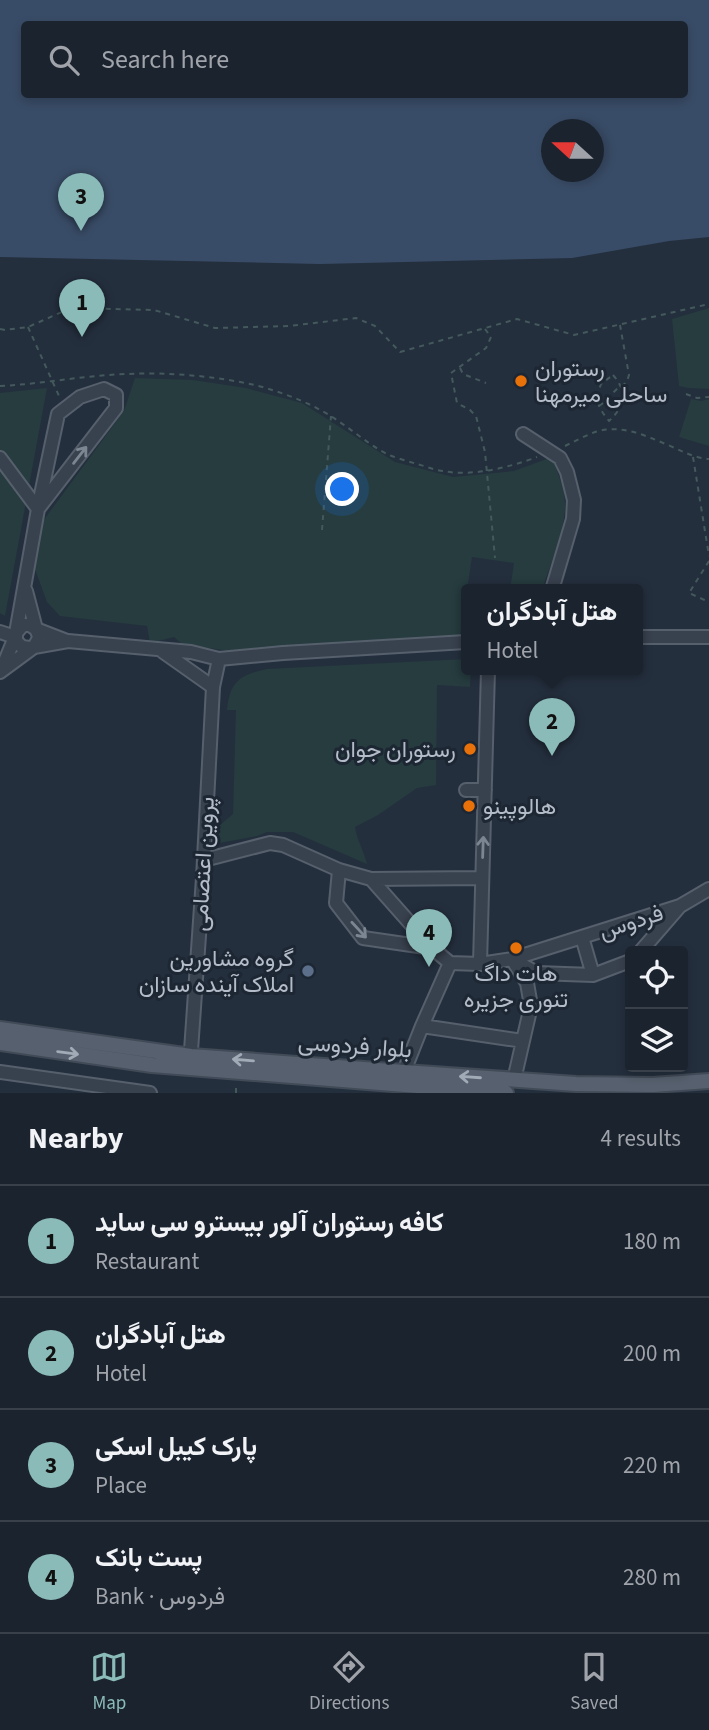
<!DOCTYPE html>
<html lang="en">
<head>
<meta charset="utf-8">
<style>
  body { margin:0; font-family:"Source Sans 3",Vazirmatn,sans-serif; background:#242b36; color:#f1f3f6 }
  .controls { position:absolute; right:21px; bottom:21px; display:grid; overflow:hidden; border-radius:7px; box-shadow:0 4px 10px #0003 }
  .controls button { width:63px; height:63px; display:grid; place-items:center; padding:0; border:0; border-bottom:2px solid #39404a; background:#1b232e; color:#f1f3f6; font:35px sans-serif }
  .compass { position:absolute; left:541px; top:119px; width:63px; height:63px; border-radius:50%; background:#1b232e; box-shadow:0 4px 10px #0003; rotate:291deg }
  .you { position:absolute; left:343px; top:490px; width:24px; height:24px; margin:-18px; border:5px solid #fff; border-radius:50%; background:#1a73e8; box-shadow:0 0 0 10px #1a73e833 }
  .badge { display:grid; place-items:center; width:46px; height:46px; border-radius:50%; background:#8bbbb9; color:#111; font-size:23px; font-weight:700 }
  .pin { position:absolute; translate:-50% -58px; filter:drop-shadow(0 2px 4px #0008) }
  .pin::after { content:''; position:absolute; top:37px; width:24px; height:21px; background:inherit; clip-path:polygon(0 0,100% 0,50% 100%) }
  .popup { position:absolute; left:461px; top:584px; width:182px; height:91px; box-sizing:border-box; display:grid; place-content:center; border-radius:7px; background:#1b232e; filter:drop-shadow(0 2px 5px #0005); font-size:23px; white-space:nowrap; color:#a0a4aa }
  .popup b { font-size:26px; color:#f1f3f6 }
  .popup::after { content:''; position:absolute; left:50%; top:100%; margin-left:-14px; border:14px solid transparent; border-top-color:#1b232e }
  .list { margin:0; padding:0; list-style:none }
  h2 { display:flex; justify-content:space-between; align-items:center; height:91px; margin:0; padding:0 28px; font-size:30px }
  h2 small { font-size:23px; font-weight:400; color:#a0a4aa }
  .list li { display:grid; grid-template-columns:46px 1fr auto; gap:21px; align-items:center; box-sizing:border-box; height:112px; padding:0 28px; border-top:2px solid #39404a }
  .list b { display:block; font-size:26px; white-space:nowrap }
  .list p { margin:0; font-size:23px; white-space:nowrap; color:#a0a4aa }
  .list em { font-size:23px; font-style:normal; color:#a0a4aa }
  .icon { flex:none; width:38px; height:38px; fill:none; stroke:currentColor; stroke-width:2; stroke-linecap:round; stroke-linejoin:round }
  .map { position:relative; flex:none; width:709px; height:1093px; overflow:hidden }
  .search { position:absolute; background:#1b232e; box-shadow:0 4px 10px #0003; left:21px; right:21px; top:21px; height:77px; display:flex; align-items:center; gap:18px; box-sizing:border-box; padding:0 24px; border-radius:7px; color:#a0a4aa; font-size:26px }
  .sheet { height:539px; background:#1b232e }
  nav { display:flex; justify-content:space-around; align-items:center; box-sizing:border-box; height:98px; border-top:2px solid #39404a; background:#1b232e; font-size:19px; color:#a0a4aa }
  nav a { display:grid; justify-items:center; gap:4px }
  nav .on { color:#8bbbb9 }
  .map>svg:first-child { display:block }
  .green { fill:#263c3f }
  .water { fill:#394c67; fill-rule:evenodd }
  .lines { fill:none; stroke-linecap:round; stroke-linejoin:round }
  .minor-casing { stroke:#565f6c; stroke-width:16 }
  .major-casing { stroke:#414a57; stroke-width:18 }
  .path { stroke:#44595c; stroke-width:2; stroke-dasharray:5 5; stroke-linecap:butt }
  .minor { stroke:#38414e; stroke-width:12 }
  .major { stroke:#56606e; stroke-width:14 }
  .oneway { stroke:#7c8592 }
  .oneway2 { stroke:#a1aab7 }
  .food-dot { fill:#e8710a; stroke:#1d2633; stroke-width:2.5 }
  .service-dot { fill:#5c6f8a; stroke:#1d2633; stroke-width:2.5 }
  .labels { text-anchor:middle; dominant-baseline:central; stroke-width:6; stroke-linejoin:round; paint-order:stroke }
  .poi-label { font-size:23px; fill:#b4bcc9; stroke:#1d2633; text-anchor:start }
  .street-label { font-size:23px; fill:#b4bcc9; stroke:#1d2633 }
</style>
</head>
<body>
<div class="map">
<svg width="709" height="1093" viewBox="0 0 709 1093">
  <rect width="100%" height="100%" fill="#242f3e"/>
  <!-- green -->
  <path class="green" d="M709 308V389L689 388 679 386 672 319Z
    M135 378 193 380 246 388 302 403 395 462 453 477 514 471 552 457C557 472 565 488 565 504 566 529 550 566 542 590H510L514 563 472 557 460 636 231 651 183 645 174 637 150 643 147 626 60 616 47 602 32 561 40 525 124 411Z
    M47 388 5 616 0 613V393Z
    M691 399 701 401 709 399V446L679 437Z
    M466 659V670H471L470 687 437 685 436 785 417 788 378 815 355 827C357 840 364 851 367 864L293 832H267L257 836 214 844 213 831 233 814 236 710H227C230 681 240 675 267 669Z"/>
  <!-- water -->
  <path class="water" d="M0 0H709V237L669 241 572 258 320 264 0 257ZM24 24H684V94H24ZM552 130H594V172H552Z"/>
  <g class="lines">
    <defs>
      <path id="minor" d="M523 434 560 458 567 472 574 500 573 519 552 590
        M0 458 38 509
        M26 591 36 629 67 641
        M0 632 15 637 1 671
        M16 633 38 509 58 414 80 397 104 389 116 395V408L38 509
        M638 637H709
        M34 647 68 641 191 652 219 659 283 653 466 642
        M162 651 213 687
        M0 672 34 647 38 640 39 636 36 629 30 625H23L16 633V641L22 647 30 648
        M466 790H485
        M204 860 270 843 283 845 339 870 371 879 432 948 450 963 480 964 512 959 680 906 709 889
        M339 870 336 903 363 938 432 948
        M371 879 482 878
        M582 937 593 975
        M641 951 680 906
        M512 959 527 983 531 1006 514 1080
        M515 961 537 973 593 975 630 961
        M480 964 488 670
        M422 1026 523 1041
        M190 1065 203 878 213 687 219 659
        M0 1072 150 1093
        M401 1079 422 1026 450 963"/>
      <path id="major" d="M0 1029 191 1056 404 1072 576 1084 653 1085 709 1081
        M0 1043 152 1065 506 1093"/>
    </defs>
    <!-- minor casing -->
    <use href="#minor" class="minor-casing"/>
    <!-- major casing -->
    <use href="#major" class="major-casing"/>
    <!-- path -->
    <path class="path" d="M28 327 59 396
      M0 329 5 330 28 327 71 308 154 310 215 328 289 326 356 318 375 326 400 352 517 319 574 335 709 304
      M485 329 491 337 486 348 451 373 457 403 470 410 476 416 485 452 495 558
      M460 368 463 374 486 383
      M613 375C628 392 625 406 609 421 597 406 595 401 601 384Z
      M0 386C43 384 85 375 128 374 169 372 214 376 255 385 281 392 306 401 329 415 349 427 366 443 387 454 396 458 407 461 417 464 425 466 434 470 443 471 471 477 511 467 537 457
      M686 394 697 398 709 397
      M599 406C606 401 608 398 613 393 620 384 625 389 629 375L620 325
      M565 446C575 441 585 436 595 432 621 424 644 435 668 445 682 451 694 458 709 459
      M693 457 709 556
      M322 530 331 416
      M709 561 689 593 709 602
      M236 1093V1084"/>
    <!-- minor -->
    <use href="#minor" class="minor"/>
    <!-- major -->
    <use href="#major" class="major"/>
  </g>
  <!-- one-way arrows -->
  <defs><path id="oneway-shaft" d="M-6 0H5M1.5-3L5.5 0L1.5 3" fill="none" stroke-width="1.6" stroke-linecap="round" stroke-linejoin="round" transform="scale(1.75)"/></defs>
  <g class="oneway">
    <use href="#oneway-shaft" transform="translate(80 455) rotate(-52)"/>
    <use href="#oneway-shaft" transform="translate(483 847) rotate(-88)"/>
    <use href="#oneway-shaft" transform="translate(359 930) rotate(47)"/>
  </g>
  <g class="oneway2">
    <use href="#oneway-shaft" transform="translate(68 1053) rotate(8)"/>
    <use href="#oneway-shaft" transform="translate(243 1060) rotate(-175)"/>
    <use href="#oneway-shaft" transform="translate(470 1077) rotate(-176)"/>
  </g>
  <!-- markers -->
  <g class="food-dot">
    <circle cx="521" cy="381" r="7"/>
    <circle cx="470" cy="749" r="7"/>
    <circle cx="469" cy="806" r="7"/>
    <circle cx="516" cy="948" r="7"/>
  </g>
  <circle class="service-dot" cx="308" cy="971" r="7"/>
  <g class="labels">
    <!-- poi labels -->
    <g class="poi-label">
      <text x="535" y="368">رستوران<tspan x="535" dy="26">ساحلی میرمهنا</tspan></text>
      <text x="456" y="749" text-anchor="end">رستوران جوان</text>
      <text x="483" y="806">هالوپینو</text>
      <text x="294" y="958" text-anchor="end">گروه مشاورین<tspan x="294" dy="26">املاک آینده سازان</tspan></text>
      <text x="516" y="973" text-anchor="middle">هات داگ<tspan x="516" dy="26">تنورى جزيره</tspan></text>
    </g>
    <!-- street labels -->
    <g class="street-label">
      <text transform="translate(203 864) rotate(-87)">پروین اعتصامی</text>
      <text transform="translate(631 922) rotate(-18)">فردوس</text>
      <text transform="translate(355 1046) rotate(4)">بلوار فردوسی</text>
    </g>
  </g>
</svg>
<div class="controls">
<button><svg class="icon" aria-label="locate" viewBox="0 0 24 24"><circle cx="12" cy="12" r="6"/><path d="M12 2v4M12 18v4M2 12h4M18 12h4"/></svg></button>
<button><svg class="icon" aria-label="layers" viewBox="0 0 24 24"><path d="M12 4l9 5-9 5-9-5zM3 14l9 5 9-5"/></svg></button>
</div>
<svg class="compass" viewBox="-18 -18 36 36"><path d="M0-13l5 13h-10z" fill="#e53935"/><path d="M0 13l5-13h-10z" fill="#a0a4aa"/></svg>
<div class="you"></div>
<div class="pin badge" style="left:82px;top:337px">1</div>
<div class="pin badge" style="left:552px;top:756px">2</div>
<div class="popup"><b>هتل آبادگران</b>Hotel</div>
<div class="pin badge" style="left:81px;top:231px">3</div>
<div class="pin badge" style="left:429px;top:967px">4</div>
<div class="search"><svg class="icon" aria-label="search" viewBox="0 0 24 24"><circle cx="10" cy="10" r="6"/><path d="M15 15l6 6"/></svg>Search here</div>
</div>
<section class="sheet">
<h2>Nearby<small>4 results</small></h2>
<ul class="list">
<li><span class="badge">1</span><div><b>کافه رستوران آلور بیسترو سی ساید</b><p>Restaurant</p></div><em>180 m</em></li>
<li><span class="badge">2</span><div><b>هتل آبادگران</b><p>Hotel</p></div><em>200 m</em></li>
<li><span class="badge">3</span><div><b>پارک کیبل اسکی</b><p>Place</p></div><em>220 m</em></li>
<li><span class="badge">4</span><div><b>پست بانک</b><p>Bank · فردوس</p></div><em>280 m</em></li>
</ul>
</section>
<nav>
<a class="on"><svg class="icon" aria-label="map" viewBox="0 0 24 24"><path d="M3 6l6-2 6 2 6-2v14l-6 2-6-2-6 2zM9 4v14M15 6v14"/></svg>Map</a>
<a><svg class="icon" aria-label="directions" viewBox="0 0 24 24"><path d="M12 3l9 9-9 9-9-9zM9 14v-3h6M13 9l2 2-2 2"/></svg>Directions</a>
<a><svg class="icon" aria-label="saved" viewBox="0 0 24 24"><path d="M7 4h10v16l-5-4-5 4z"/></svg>Saved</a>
</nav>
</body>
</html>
